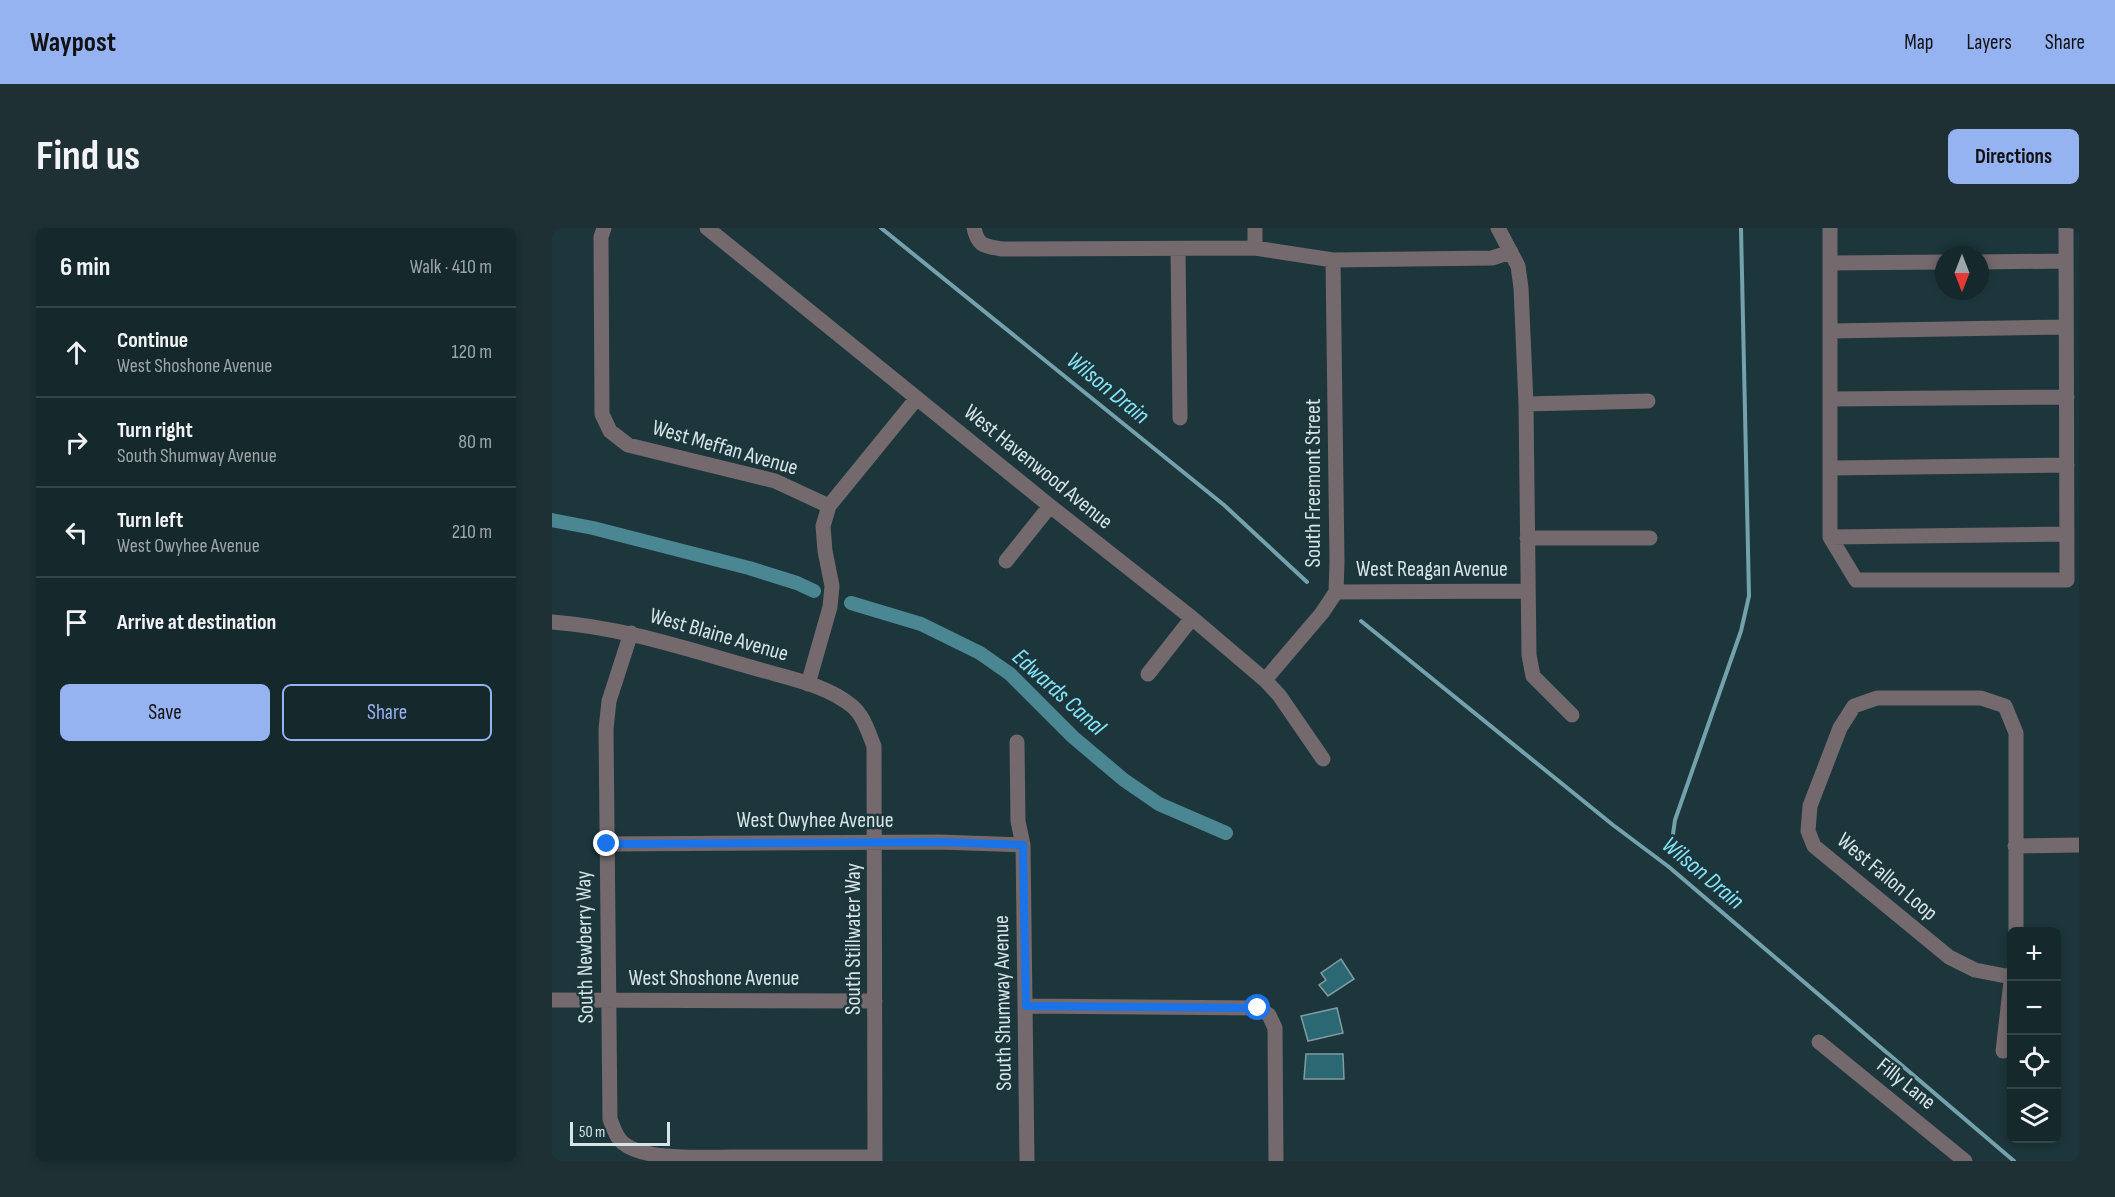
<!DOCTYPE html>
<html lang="en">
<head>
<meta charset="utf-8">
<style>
  body { margin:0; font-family:"Sofia Sans Condensed",sans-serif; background:#1e3034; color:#f1f3f6 }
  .controls { position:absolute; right:18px; bottom:18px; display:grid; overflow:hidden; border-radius:9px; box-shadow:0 3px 9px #0003 }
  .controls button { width:54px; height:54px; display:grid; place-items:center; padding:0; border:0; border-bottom:2px solid #344448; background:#15282c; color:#f1f3f6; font:30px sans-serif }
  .compass { position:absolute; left:1383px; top:18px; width:54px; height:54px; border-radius:50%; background:#15282c; box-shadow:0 3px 9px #0003; rotate:180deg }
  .scale { position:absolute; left:18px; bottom:15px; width:100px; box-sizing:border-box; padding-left:6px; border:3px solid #d5e4e7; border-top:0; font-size:16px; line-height:21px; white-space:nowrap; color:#d5e4e7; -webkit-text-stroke:4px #1c363b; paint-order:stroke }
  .stop { position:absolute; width:18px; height:18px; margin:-14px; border:4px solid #1a73e8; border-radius:50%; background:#fff }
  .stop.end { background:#1a73e8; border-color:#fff; box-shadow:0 2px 6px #0008 }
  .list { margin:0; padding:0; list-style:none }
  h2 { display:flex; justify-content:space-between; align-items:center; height:78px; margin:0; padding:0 24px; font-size:26px }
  h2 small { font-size:20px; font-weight:400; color:#9da6a9 }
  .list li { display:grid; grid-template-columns:39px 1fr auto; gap:18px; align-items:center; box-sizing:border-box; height:90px; padding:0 24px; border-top:2px solid #344448 }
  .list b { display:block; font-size:22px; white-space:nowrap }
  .list p { margin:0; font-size:20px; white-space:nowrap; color:#9da6a9 }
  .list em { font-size:20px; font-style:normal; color:#9da6a9 }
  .actions { display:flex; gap:12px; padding:18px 24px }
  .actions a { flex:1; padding:14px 0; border:2px solid #95b2f1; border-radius:9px; text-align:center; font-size:21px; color:#95b2f1 }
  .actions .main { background:#95b2f1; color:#111 }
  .icon { flex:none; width:33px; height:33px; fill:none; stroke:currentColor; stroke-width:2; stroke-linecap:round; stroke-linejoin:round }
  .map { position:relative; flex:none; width:1527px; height:933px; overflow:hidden; border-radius:9px }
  header { display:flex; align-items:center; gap:36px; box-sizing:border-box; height:84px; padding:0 30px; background:#95b2f1; color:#111 }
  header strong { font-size:28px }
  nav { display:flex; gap:33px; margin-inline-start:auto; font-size:21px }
  .intro { display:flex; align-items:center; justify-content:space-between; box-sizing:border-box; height:144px; padding:0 36px }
  h1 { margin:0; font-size:42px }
  .button { padding:15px 27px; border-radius:9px; background:#95b2f1; color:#111; font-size:21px; font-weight:700 }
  main { display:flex; gap:36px; padding:0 36px }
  aside { flex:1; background:#15282c; border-radius:9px; box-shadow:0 3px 9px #0003 }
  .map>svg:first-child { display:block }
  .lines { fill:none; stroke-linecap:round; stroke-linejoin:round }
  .stream { stroke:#74a2ac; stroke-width:4 }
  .canal { stroke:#4b8693; stroke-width:14 }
  .building { fill:#2c6874; stroke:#809ca2; stroke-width:1.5 }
  .minor { stroke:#74696c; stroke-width:15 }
  .route { stroke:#1a73e8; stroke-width:8 }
  .labels { text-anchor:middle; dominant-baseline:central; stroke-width:5; stroke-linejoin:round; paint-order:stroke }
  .street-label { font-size:22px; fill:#d5e4e7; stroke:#1c363b }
  .water-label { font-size:24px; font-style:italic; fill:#85e4f9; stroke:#1c363b }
</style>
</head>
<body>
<header>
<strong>Waypost</strong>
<nav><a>Map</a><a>Layers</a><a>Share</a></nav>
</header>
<div class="intro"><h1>Find us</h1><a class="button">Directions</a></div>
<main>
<aside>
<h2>6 min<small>Walk · 410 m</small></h2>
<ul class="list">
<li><svg class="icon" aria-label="ahead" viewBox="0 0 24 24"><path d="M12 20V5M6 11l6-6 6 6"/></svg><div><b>Continue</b><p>West Shoshone Avenue</p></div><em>120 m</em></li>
<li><svg class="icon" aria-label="right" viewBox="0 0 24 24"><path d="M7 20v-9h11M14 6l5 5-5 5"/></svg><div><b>Turn right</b><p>South Shumway Avenue</p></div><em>80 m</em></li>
<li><svg class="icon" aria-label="left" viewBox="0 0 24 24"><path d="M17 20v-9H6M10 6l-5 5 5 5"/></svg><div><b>Turn left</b><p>West Owyhee Avenue</p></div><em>210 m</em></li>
<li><svg class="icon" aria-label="arrive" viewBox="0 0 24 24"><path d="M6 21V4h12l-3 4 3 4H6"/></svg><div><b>Arrive at destination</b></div></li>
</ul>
<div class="actions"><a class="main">Save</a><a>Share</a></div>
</aside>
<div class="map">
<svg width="1527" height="933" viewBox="0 0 1527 933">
  <rect width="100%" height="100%" fill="#1c363b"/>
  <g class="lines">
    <!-- stream -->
    <path class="stream" d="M329 0 672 277 755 354
      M809 393 1061 597 1117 639 1462 933
      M1121 606 1123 592 1189 403 1197 368 1189 0"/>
    <!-- canal -->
    <path class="canal" d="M0 292 41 300 197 340 245 355 262 363
      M299 375 369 396 428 425 458 446 521 509 572 552 607 576 674 605"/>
  </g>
  <!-- building -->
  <path class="building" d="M789 731 802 751 776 768 767 757 774 752 769 745Z
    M785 780 791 805 756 813 749 788Z
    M754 826H791L792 851H752Z"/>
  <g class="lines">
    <!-- minor -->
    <path class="minor" d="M52 0 49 9 50 186 58 203 76 217 223 253 277 278
      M155 0 498 278 640 390 713 452 727 467 771 531
      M422 0C426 19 433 18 450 21L703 20 781 32 940 30 959 24
      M703 0V20
      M946 0 966 38 969 60 974 176 977 427 981 448 1020 487
      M1278 0V309L1304 352H1515L1514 0
      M626 21 628 190
      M1428 34 1514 33
      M1278 35 1392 34
      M1279 103 1514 99
      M1279 171 1515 169
      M974 176 1096 173
      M1279 240 1515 237
      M1278 309 1515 306
      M975 310H1098
      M454 333 498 278
      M784 364 976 363
      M0 394C69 399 135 421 202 440 235 450 273 456 300 478 312 488 316 504 322 518L323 933
      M79 405 57 473 54 501 58 891C61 899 64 909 71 915 93 933 151 929 181 929V933
      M596 446 640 390
      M713 452 770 385 784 364 785 334 781 32
      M256 456 278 379 280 358 273 323 271 298 277 278 365 170
      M465 514 466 593 471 617 475 933
      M55 616 387 614 471 617
      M1463 618 1527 617
      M1459 749 1423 742 1397 729 1262 618 1256 603 1258 578 1288 500 1302 478 1325 470H1429L1453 478 1464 505V704
      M0 772 323 773
      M473 778 706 780 717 787 723 800 724 933
      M1267 814 1413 933
      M1451 823 1460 745
      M181 929H323"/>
  </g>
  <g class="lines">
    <!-- route -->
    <path class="route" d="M55 616 387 614 471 617 474 778 706 780"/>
  </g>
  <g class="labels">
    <!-- street labels -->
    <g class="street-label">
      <text transform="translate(173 220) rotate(16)">West Meffan Avenue</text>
      <text transform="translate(486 239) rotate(39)">West Havenwood Avenue</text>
      <text transform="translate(761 255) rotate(-90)">South Freemont Street</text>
      <text x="880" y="341">West Reagan Avenue</text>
      <text transform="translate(167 407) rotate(16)">West Blaine Avenue</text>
      <text x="263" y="592">West Owyhee Avenue</text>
      <text transform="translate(1335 649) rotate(40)">West Fallon Loop</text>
      <text transform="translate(301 711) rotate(-90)">South Stillwater Way</text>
      <text transform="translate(33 719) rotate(-91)">South Newberry Way</text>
      <text x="162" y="750">West Shoshone Avenue</text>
      <text transform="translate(451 775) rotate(-91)">South Shumway Avenue</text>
      <text transform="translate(1354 856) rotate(39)">Filly Lane</text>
    </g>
    <!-- water labels -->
    <g class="water-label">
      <text transform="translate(556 160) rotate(39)">Wilson Drain</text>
      <text transform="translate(507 464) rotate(42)">Edwards Canal</text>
      <text transform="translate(1151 645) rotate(40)">Wilson Drain</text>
    </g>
  </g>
</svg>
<div class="controls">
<button>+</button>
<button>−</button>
<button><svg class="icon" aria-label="locate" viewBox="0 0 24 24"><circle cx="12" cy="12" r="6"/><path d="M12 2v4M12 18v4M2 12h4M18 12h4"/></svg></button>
<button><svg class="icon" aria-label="layers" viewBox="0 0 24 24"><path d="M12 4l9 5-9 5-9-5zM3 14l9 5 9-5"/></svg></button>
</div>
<svg class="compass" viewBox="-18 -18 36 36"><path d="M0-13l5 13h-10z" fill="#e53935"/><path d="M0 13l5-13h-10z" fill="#9da6a9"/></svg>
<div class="scale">50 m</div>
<div class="stop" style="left:706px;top:780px"></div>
<div class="stop end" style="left:55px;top:616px"></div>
</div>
</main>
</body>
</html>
